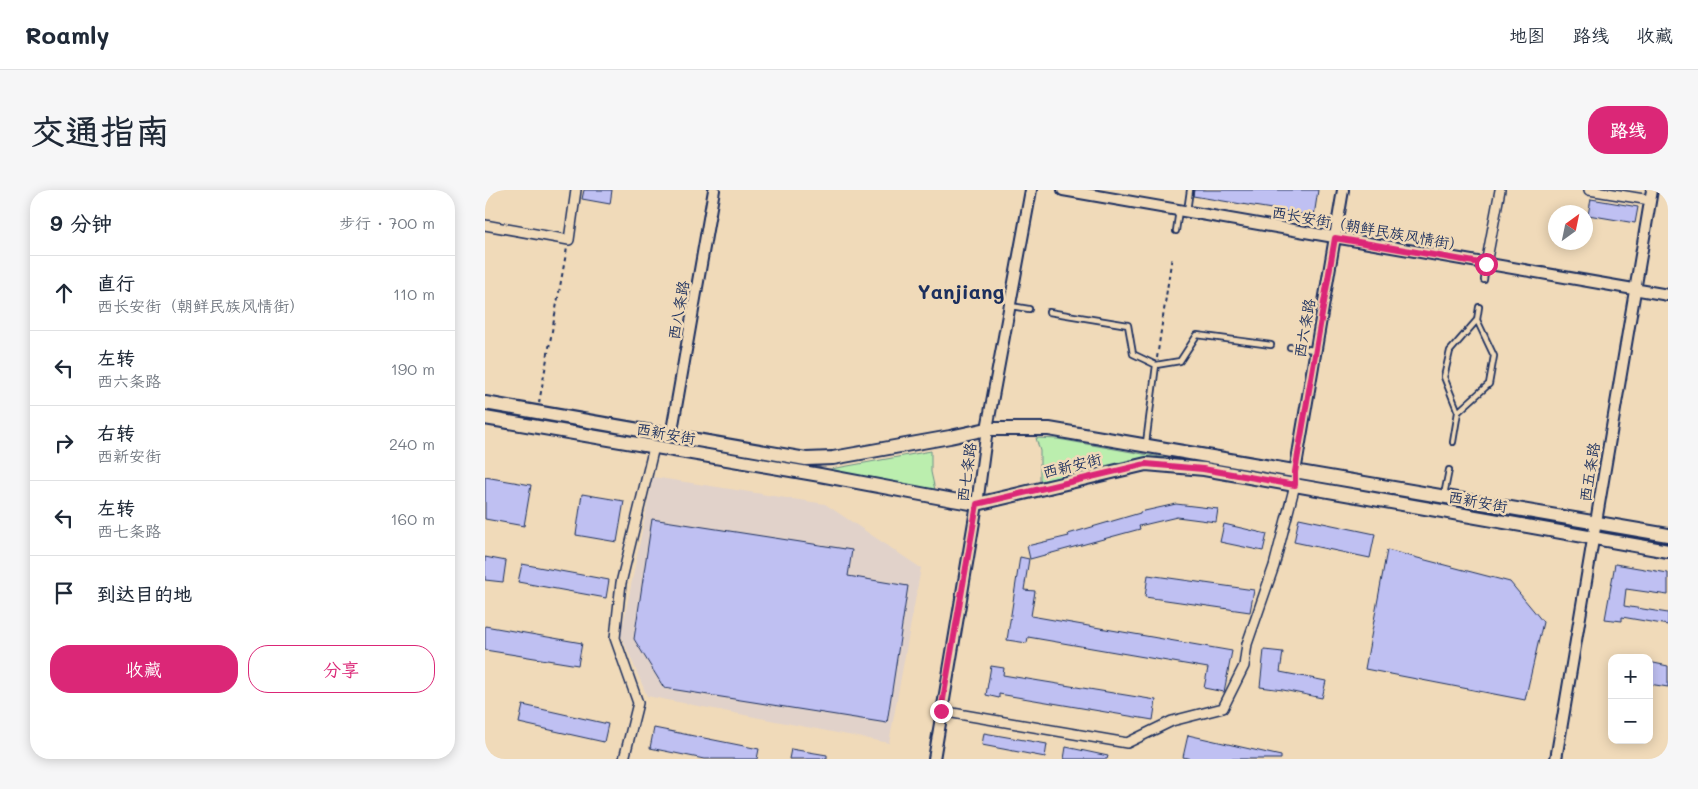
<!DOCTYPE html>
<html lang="zh">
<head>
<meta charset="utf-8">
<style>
  body { margin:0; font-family:Mali,"LXGW WenKai TC",sans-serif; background:#f6f6f7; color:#1f2937 }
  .controls { position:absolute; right:15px; bottom:15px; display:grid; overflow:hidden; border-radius:10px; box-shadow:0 2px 12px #0003 }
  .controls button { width:45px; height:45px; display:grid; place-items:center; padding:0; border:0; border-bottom:1px solid #e0e1e3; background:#fff; color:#1f2937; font:25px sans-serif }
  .compass { position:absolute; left:1063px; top:15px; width:45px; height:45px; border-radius:50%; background:#fff; box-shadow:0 2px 12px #0003; rotate:33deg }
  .stop { position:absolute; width:15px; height:15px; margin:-11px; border:4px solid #db2777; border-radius:50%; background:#fff }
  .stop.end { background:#db2777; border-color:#fff; box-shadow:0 1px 5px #0008 }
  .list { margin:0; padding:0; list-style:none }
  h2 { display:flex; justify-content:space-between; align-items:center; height:65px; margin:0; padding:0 20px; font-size:21px }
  h2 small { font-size:16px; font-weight:400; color:#747a83 }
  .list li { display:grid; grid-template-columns:32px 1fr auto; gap:15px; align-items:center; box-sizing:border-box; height:75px; padding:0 20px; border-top:1px solid #e0e1e3 }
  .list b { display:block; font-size:19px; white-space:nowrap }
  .list p { margin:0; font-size:16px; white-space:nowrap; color:#747a83 }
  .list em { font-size:16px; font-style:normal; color:#747a83 }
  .actions { display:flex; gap:10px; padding:15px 20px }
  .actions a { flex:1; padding:11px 0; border:1px solid #db2777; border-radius:20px; text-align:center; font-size:18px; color:#db2777 }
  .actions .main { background:#db2777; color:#fff }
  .icon { flex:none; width:28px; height:28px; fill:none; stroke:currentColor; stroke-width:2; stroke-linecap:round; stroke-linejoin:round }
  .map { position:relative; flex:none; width:1183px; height:569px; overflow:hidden; border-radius:20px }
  header { display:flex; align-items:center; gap:30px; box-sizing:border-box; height:70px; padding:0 25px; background:#fff; border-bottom:1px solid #e0e1e3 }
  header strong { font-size:24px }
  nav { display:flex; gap:28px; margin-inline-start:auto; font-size:18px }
  .intro { display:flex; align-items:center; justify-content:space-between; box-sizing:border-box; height:120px; padding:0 30px }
  h1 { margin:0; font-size:35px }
  .button { padding:12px 22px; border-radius:20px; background:#db2777; color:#fff; font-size:18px; font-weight:700 }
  main { display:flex; gap:30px; padding:0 30px }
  aside { flex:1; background:#fff; border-radius:20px; box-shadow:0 2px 12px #0003 }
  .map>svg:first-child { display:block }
  .built { fill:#e1d2ca }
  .green { fill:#bbeeae; stroke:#6b8e86 }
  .building { fill:#bfc0f2; stroke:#1b2f5e }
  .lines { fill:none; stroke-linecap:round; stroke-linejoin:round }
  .service-casing { stroke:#1b2f5e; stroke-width:8 }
  .minor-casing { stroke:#1b2f5e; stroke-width:12 }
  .tertiary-casing { stroke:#1b2f5e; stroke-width:14 }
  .secondary-casing { stroke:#1b2f5e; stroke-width:16 }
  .path { stroke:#1b2f5e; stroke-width:2; stroke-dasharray:4 4; stroke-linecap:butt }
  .service { stroke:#f0dab9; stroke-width:4.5 }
  .minor { stroke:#f0dab9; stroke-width:9 }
  .tertiary { stroke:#f0dab9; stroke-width:10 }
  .secondary { stroke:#f0dab9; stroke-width:12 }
  .route { stroke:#db2777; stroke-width:6 }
  .labels { text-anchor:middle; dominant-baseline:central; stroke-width:5; stroke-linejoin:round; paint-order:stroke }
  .street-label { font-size:15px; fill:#1b2f5e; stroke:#f0dab9 }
  .district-label { font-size:20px; font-weight:bold; fill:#1b2f5e; stroke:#f0dab9 }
</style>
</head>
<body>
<header>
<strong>Roamly</strong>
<nav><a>地图</a><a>路线</a><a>收藏</a></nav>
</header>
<div class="intro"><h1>交通指南</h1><a class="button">路线</a></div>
<main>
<aside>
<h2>9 分钟<small>步行 · 700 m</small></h2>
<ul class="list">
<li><svg class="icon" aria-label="ahead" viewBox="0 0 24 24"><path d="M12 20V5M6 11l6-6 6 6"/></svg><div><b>直行</b><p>西长安街（朝鲜民族风情街）</p></div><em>110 m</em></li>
<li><svg class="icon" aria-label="left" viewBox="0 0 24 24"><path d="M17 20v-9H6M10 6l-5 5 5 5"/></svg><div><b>左转</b><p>西六条路</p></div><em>190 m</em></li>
<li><svg class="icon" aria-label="right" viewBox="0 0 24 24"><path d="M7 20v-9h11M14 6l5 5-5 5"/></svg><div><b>右转</b><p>西新安街</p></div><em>240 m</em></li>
<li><svg class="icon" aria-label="left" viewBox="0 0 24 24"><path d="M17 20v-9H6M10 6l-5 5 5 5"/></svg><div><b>左转</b><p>西七条路</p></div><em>160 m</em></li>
<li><svg class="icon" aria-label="arrive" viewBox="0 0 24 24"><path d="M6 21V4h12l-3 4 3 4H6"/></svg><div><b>到达目的地</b></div></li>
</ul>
<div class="actions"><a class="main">收藏</a><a>分享</a></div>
</aside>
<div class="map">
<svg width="1183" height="569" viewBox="0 0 1183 569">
  <rect width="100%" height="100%" fill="#f0dab9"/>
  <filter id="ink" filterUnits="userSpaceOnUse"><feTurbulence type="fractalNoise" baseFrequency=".02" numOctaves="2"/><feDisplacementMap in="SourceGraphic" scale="10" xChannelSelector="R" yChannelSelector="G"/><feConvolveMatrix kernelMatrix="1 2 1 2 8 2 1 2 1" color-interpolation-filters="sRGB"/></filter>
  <g filter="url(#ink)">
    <!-- built -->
    <path class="built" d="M168 287 340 314 436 378 404 553 162 506 136 445Z"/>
    <!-- green -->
    <path class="green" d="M551 248 573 249 681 268 555 291V261Z
      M446 261V282L450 300 335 281Z"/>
    <!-- building -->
    <path class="building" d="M99 0H127L125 14 97 9Z
      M709 0H833L829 26 708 6Z
      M1106 9 1153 17 1150 33 1103 25Z
      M0 287 46 295 39 336 0 329Z
      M97 304 139 311 132 352 91 345Z
      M691 314 733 319 731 332 692 327 654 336 655 339 545 369 542 356 584 346 583 344 655 323V322Z
      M814 328 890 344 885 368 809 352Z
      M167 329 367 360 363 386 423 396 402 533 179 498 149 449Z
      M739 334 782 344 778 361 735 352Z
      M902 360 1025 392 1058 432 1040 510 880 479Z
      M0 367 21 371 18 392 0 390Z
      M535 367 544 369 539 400 550 401 546 426 747 461 739 502 719 498 723 478 543 447 542 453 522 450Z
      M37 374 124 390 121 408 33 392Z
      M1130 374 1183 383V405L1141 399 1139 416 1183 423V435L1137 427V431L1120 429Z
      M663 385 769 400 765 422 660 407Z
      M0 436 97 453 93 475 0 460Z
      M779 460 798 462 795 482 841 491 837 508 798 500 775 497Z
      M1164 472 1183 476V497L1164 494Z
      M506 476 519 478 518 485 671 510 668 530 514 504V508L501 505Z
      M38 515 123 534 119 552 34 533Z
      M169 538 274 559 272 569H219L165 558Z
      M499 543 562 554 560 567 497 555Z
      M703 545 796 566V569H706L698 567Z
      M581 557 623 566 622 569H579Z
      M306 559 342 565V569H304Z"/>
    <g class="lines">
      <defs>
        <path id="service" d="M702 21 705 0
          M691 41 694 20
          M999 90 1001 74
          M526 116 544 119
          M564 122 643 135 648 164 671 175 695 171 712 145 786 155
          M805 157 830 160
          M973 222 1004 194 1009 166 992 130
          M968 252 973 222 959 187 965 161 992 130 994 117
          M661 253 671 175
          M959 305 964 280"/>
        <path id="minor" d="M1104 0 1165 10
          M0 35 84 50 91 0
          M1001 74 1015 0
          M456 521 642 553 687 531 738 518 759 476 762 454 789 376 810 295V289
          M139 569 153 513 130 448 136 393 169 257"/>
        <path id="tertiary" d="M578 0 1183 105
          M186 246 229 0
          M810 282 858 0
          M449 569 492 314 502 239 546 0
          M1071 569 1167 0"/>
        <path id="secondary" d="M0 213 321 269 348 268 465 247 502 239H564L1183 345
          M0 228 335 285 468 310 492 314 661 274 719 279 1183 361"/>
      </defs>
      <!-- service casing -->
      <use href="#service" class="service-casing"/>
      <!-- minor casing -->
      <use href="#minor" class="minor-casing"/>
      <!-- tertiary casing -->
      <use href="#tertiary" class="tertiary-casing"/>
      <!-- secondary casing -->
      <use href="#secondary" class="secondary-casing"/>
      <!-- path -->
      <path class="path" d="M672 168 687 66
        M54 213 82 58"/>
      <!-- service -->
      <use href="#service" class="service"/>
      <!-- minor -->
      <use href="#minor" class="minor"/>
      <!-- tertiary -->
      <use href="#tertiary" class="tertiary"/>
      <!-- secondary -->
      <use href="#secondary" class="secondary"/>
    </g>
  </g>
  <g class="lines" filter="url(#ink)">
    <!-- route -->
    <path class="route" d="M456 521 492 314 661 274 718 279 810 295V282L850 48 1001 74"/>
  </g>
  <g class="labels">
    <!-- street labels -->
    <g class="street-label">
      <text transform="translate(883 38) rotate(10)">西长安街（朝鲜民族风情街）</text>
      <text transform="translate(193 120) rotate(-80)">西八条路</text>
      <text transform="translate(819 138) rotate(-80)">西六条路</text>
      <text transform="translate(181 243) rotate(10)">西新安街</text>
      <text transform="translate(587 275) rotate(-14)">西新安街</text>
      <text transform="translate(481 282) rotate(-82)">西七条路</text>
      <text transform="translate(1104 282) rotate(-81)">西五条路</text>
      <text transform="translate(993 311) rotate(10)">西新安街</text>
    </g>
    <!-- district labels -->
    <g class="district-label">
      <text x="476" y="101">Yanjiang</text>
    </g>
  </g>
</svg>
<div class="controls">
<button>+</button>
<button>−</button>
</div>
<svg class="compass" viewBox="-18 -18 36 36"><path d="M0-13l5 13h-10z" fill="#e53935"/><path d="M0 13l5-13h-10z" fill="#747a83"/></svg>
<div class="stop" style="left:1001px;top:74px"></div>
<div class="stop end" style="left:456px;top:521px"></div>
</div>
</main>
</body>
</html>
